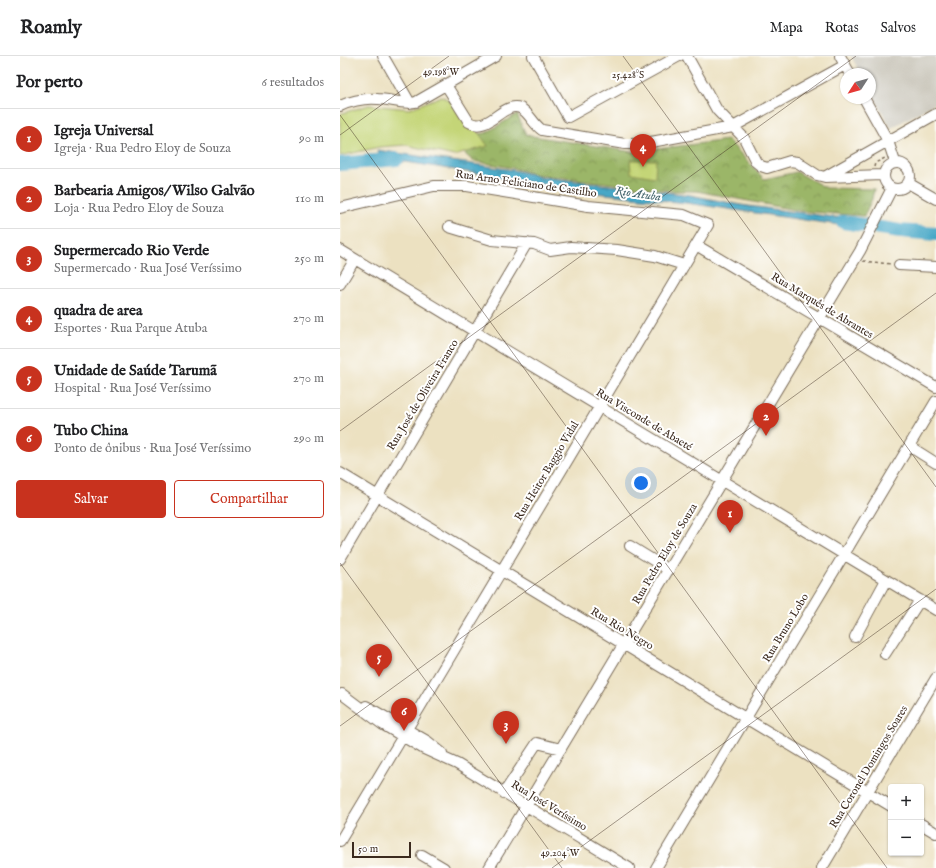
<!DOCTYPE html>
<html lang="pt">
<head>
<meta charset="utf-8">
<style>
  body { margin:0; font-family:"IM FELL English",serif; background:#f6f6f6; color:#202124 }
  .controls { position:absolute; right:12px; bottom:12px; display:grid; overflow:hidden; border-radius:4px; box-shadow:0 1px 3px #0004 }
  .controls button { width:36px; height:36px; display:grid; place-items:center; padding:0; border:0; border-bottom:1px solid #e0e0e0; background:#fff; color:#202124; font:20px sans-serif }
  .compass { position:absolute; left:500px; top:12px; width:36px; height:36px; border-radius:50%; background:#fff; box-shadow:0 1px 3px #0004; rotate:234deg }
  .scale { position:absolute; left:12px; bottom:10px; width:59px; box-sizing:border-box; padding-left:4px; border:2px solid #3b2a1e; border-top:0; font-size:11px; line-height:14px; white-space:nowrap; color:#3b2a1e; -webkit-text-stroke:3px #fff; paint-order:stroke }
  .you { position:absolute; left:301px; top:427px; width:14px; height:14px; margin:-10px; border:3px solid #fff; border-radius:50%; background:#1a73e8; box-shadow:0 0 0 6px #1a73e833 }
  .badge { display:grid; place-items:center; width:26px; height:26px; border-radius:50%; background:#c8321e; color:#fff; font-size:13px; font-weight:700 }
  .pin { position:absolute; translate:-50% -33px; filter:drop-shadow(0 1px 2px #0008) }
  .pin::after { content:''; position:absolute; top:21px; width:14px; height:12px; background:inherit; clip-path:polygon(0 0,100% 0,50% 100%) }
  .list { margin:0; padding:0; list-style:none }
  h2 { display:flex; justify-content:space-between; align-items:center; height:52px; margin:0; padding:0 16px; font-size:17px }
  h2 small { font-size:13px; font-weight:400; color:#757577 }
  .list li { display:grid; grid-template-columns:26px 1fr auto; gap:12px; align-items:center; box-sizing:border-box; height:60px; padding:0 16px; border-top:1px solid #e0e0e0 }
  .list b { display:block; font-size:15px; white-space:nowrap }
  .list p { margin:0; font-size:13px; white-space:nowrap; color:#757577 }
  .list em { font-size:13px; font-style:normal; color:#757577 }
  .actions { display:flex; gap:8px; padding:12px 16px }
  .actions a { flex:1; padding:9px 0; border:1px solid #c8321e; border-radius:4px; text-align:center; font-size:14px; color:#c8321e }
  .actions .main { background:#c8321e; color:#fff }
  .map { position:relative; flex:none; width:596px; height:812px; overflow:hidden }
  header { display:flex; align-items:center; gap:24px; box-sizing:border-box; height:56px; padding:0 20px; background:#fff; border-bottom:1px solid #e0e0e0 }
  header strong { font-size:19px }
  nav { display:flex; gap:22px; margin-inline-start:auto; font-size:14px }
  main { display:flex }
  aside { flex:1; background:#fff }
  .map>svg:first-child { display:block }
  .industrial { fill:#c8c4b8 }
  .forest { fill:url(#forest-crowns); stroke:#6b7043 }
  .park { fill:#c4d577; stroke:#80804a }
  .water { fill:url(#water-ripples); stroke:#416872 }
  .lines { fill:none; stroke-linecap:round; stroke-linejoin:round }
  .river { stroke:#47a7c6; stroke-width:14 }
  .minor-casing { stroke:#796a57; stroke-width:12 }
  .path { stroke:#796a57; stroke-width:1.5; stroke-dasharray:3 3; stroke-linecap:butt }
  .minor { stroke:#fff; stroke-width:10 }
  .ticks { fill:none; stroke:#3b2a1e; stroke-width:1; stroke-opacity:0.45 }
  .labels { text-anchor:middle; dominant-baseline:central; stroke-width:4; stroke-linejoin:round; paint-order:stroke }
  .street-label { font-size:11px; fill:#3b2a1e; stroke:#fff }
  .water-label { font-size:12px; font-style:italic; fill:#40626a; stroke:#fff }
  .ticks-label { font-size:10px; text-anchor:middle; fill:#3b2a1e; stroke:#fff; stroke-width:4; stroke-linejoin:round; paint-order:stroke }
</style>
</head>
<body>
<header>
<strong>Roamly</strong>
<nav><a>Mapa</a><a>Rotas</a><a>Salvos</a></nav>
</header>
<main>
<aside>
<h2>Por perto<small>6 resultados</small></h2>
<ul class="list">
<li><span class="badge">1</span><div><b>Igreja Universal</b><p>Igreja · Rua Pedro Eloy de Souza</p></div><em>90 m</em></li>
<li><span class="badge">2</span><div><b>Barbearia Amigos/ Wilso Galvão</b><p>Loja · Rua Pedro Eloy de Souza</p></div><em>110 m</em></li>
<li><span class="badge">3</span><div><b>Supermercado Rio Verde</b><p>Supermercado · Rua José Veríssimo</p></div><em>250 m</em></li>
<li><span class="badge">4</span><div><b>quadra de area</b><p>Esportes · Rua Parque Atuba</p></div><em>270 m</em></li>
<li><span class="badge">5</span><div><b>Unidade de Saúde Tarumã</b><p>Hospital · Rua José Veríssimo</p></div><em>270 m</em></li>
<li><span class="badge">6</span><div><b>Tubo China</b><p>Ponto de ônibus · Rua José Veríssimo</p></div><em>290 m</em></li>
</ul>
<div class="actions"><a class="main">Salvar</a><a>Compartilhar</a></div>
</aside>
<div class="map">
<svg width="596" height="812" viewBox="0 0 596 812">
  <defs>
    <pattern id="forest-crowns" width="20" height="18" patternUnits="userSpaceOnUse"><rect width="20" height="18" fill="#9bb668"/><path d="M2 6a3 3 0 1 1 6 0M12 15a3 3 0 1 1 6 0" fill="none" stroke="#809455"/></pattern>
    <pattern id="water-ripples" width="26" height="14" patternUnits="userSpaceOnUse"><rect width="26" height="14" fill="#47a7c6"/><path d="M2 4q2-2 4 0t4 0M15 11q2-2 4 0t4 0" fill="none" stroke="#3c88a0"/></pattern>
  </defs>
  <rect width="100%" height="100%" fill="#fff"/>
  <filter id="ink" filterUnits="userSpaceOnUse"><feTurbulence type="fractalNoise" baseFrequency=".025" numOctaves="2"/><feDisplacementMap in="SourceGraphic" scale="8" xChannelSelector="R" yChannelSelector="G"/><feConvolveMatrix kernelMatrix="1 2 1 2 8 2 1 2 1" color-interpolation-filters="sRGB"/></filter>
  <filter id="wash" filterUnits="userSpaceOnUse"><feTurbulence type="fractalNoise" baseFrequency=".012" numOctaves="4" result="noise"/><feDisplacementMap in="SourceGraphic" scale="16" xChannelSelector="R" yChannelSelector="G"/><feGaussianBlur stdDeviation="0.9" result="paint"/><feColorMatrix in="noise" values="0 0 0 0 0 0 0 0 0 0 0 0 0 0 0 0 0 1.4 0 .05"/><feComposite in="paint" operator="in"/></filter>
  <g filter="url(#wash)">
    <rect width="100%" height="100%" fill="#ece1c1"/>
    <!-- industrial -->
    <path class="industrial" d="M511 0H596V47L551 72 530 34V18H521Z"/>
    <!-- forest -->
    <path class="forest" d="M177 58 186 79 293 96 388 84 424 123 457 116 486 132 534 133 532 143 524 160 460 155 357 135H333L193 118 173 112 133 105 107 82 146 77Z"/>
    <!-- park -->
    <path class="park" d="M102 40C121 51 135 72 148 90L114 100 66 89 39 91 0 100V58L29 49 69 53Z
      M290 104H316L315 121 291 117Z"/>
    <!-- water -->
    <path class="water" d="M37 94 173 114 203 121 350 139 401 149 493 161 525 163 519 172 346 147 256 137 66 106 39 108Z"/>
    <g class="lines">
      <!-- river -->
      <path class="river" d="M0 108 57 103
        M503 166 560 175 596 178"/>
    </g>
  </g>
  <g filter="url(#ink)">
    <g class="lines">
      <defs>
        <path id="minor" d="M43 0 70 47
          M193 0 228 61
          M347 0 377 54 404 82 416 106 421 110 427 112 450 105 457 106 477 119 485 121 543 119
          M500 0 510 18
          M106 29 129 66C148 78 163 45 180 52 189 56 193 68 202 74L285 88H300L393 71 505 9
          M524 42 548 85 555 106
          M0 50C11 45 26 42 38 43 50 43 63 49 76 46L156 0
          M228 61 339 0
          M544 120a13 13 0 1 1 26 0a13 13 0 1 1-26 0Z
          M486 120 596 58
          M568 127 596 143
          M0 152 94 130H127L248 150 344 159 368 169 67 673
          M109 171 152 184 194 188 210 194 231 191 277 194 315 200 344 209
          M356 189 596 331
          M0 194 596 554
          M559 209 596 211
          M0 228 15 203
          M569 390 596 407
          M0 417 551 750
          M290 490 329 514
          M0 503 187 187
          M515 581 546 524
          M545 598 580 544
          M2 638 42 668 84 693 117 708 289 812
          M26 650 87 685 102 697
          M164 737 197 687 221 693
          M581 768 596 777
          M0 785 63 680
          M82 799 104 812
          M149 812 520 195 552 132
          M316 812 596 345
          M482 812 596 622"/>
      </defs>
      <!-- minor casing -->
      <use href="#minor" class="minor-casing"/>
      <!-- path -->
      <path class="path" d="M534 111 535 107 545 102
        M523 205 551 208"/>
      <!-- minor -->
      <use href="#minor" class="minor"/>
    </g>
  </g>
  <!-- ticks -->
  <path class="ticks" d="M283 0 596 431M0 59 547 812M0 79 109 0M0 375 516 0M0 507 222 812M0 670 596 237M212 812 596 533"/>
  <g class="labels">
    <!-- street labels -->
    <g class="street-label">
      <text transform="translate(186 128) rotate(8)">Rua Arno Feliciano de Castilho</text>
      <text transform="translate(482 250) rotate(31)">Rua Marquês de Abrantes</text>
      <text transform="translate(83 339) rotate(-59)">Rua José de Oliveira Franco</text>
      <text transform="translate(304 364) rotate(31)">Rua Visconde de Abaeté</text>
      <text transform="translate(207 415) rotate(-59)">Rua Heitor Baggio Vidal</text>
      <text transform="translate(325 498) rotate(-59)">Rua Pedro Eloy de Souza</text>
      <text transform="translate(446 572) rotate(-59)">Rua Bruno Lobo</text>
      <text transform="translate(282 573) rotate(31)">Rua Rio Negro</text>
      <text transform="translate(529 711) rotate(-59)">Rua Coronel Domingos Soares</text>
      <text transform="translate(209 750) rotate(31)">Rua José Veríssimo</text>
    </g>
    <!-- water labels -->
    <g class="water-label">
      <text transform="translate(298 138) rotate(8)">Rio Atuba</text>
    </g>
  </g>
  <g class="ticks-label">
    <text x="101" y="19">49.198°W</text>
    <text x="288" y="22">25.428°S</text>
    <text x="220" y="800">49.204°W</text>
  </g>
</svg>
<div class="controls">
<button>+</button>
<button>−</button>
</div>
<svg class="compass" viewBox="-18 -18 36 36"><path d="M0-13l5 13h-10z" fill="#e53935"/><path d="M0 13l5-13h-10z" fill="#757577"/></svg>
<div class="scale">50 m</div>
<div class="you"></div>
<div class="pin badge" style="left:390px;top:477px">1</div>
<div class="pin badge" style="left:426px;top:380px">2</div>
<div class="pin badge" style="left:166px;top:688px">3</div>
<div class="pin badge" style="left:303px;top:111px">4</div>
<div class="pin badge" style="left:39px;top:621px">5</div>
<div class="pin badge" style="left:64px;top:675px">6</div>
</div>
</main>
</body>
</html>
